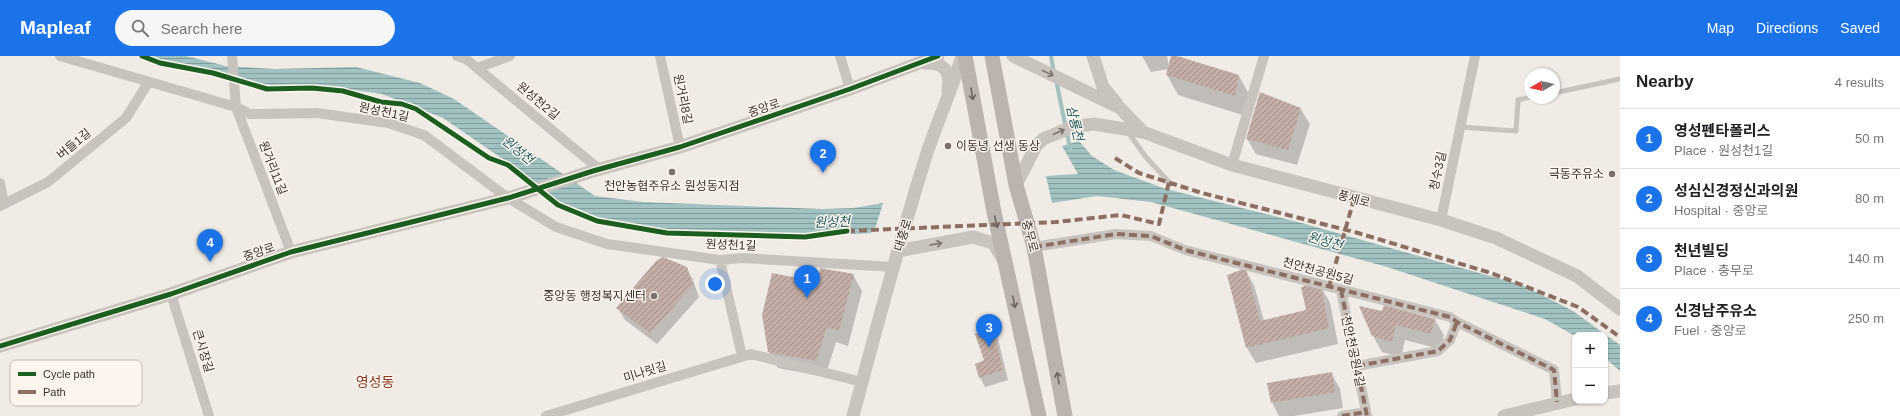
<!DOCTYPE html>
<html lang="en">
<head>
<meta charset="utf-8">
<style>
  body { margin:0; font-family:Helvetica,"Noto Sans KR",sans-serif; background:#f6f6f6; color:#202124 }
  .controls { position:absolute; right:12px; bottom:12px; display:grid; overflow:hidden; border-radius:8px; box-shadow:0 1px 3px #0004 }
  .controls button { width:36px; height:36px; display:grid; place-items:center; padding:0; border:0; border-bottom:1px solid #e0e0e0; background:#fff; color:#202124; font:20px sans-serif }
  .compass { position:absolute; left:1524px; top:12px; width:36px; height:36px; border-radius:50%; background:#fff; box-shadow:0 1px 3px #0004; rotate:261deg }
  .you { position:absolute; left:715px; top:228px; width:14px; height:14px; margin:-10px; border:3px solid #fff; border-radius:50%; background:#1a73e8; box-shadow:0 0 0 6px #1a73e833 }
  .badge { display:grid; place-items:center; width:26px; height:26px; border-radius:50%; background:#1a73e8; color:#fff; font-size:13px; font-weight:700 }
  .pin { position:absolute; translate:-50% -33px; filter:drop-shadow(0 1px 2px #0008) }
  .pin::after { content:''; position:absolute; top:21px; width:14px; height:12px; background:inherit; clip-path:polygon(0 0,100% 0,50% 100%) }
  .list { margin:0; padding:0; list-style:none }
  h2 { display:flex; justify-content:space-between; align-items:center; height:52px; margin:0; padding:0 16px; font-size:17px }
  h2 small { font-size:13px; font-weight:400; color:#757577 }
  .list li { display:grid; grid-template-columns:26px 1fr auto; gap:12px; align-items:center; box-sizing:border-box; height:60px; padding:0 16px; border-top:1px solid #e0e0e0 }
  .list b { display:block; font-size:15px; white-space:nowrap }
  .list p { margin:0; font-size:13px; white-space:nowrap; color:#757577 }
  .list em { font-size:13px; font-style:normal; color:#757577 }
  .icon { flex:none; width:22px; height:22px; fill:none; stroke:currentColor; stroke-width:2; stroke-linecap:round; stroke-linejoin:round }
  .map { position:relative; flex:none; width:1620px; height:360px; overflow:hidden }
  header { display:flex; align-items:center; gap:24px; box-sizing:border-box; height:56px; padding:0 20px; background:#1a73e8; color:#fff }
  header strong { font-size:19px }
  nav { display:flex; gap:22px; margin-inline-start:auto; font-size:14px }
  .search { width:280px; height:36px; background:#f6f6f6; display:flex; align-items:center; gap:10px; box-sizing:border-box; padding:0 14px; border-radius:22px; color:#757577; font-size:15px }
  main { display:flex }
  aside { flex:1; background:#fff }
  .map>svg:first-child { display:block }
  .water { fill:url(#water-rules) }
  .shadow { fill:#0003 }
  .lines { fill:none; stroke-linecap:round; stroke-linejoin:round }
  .stream { stroke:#a1c2c1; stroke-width:4 }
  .building { fill:url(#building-hatch) }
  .service { stroke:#c9c3be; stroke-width:5 }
  .minor { stroke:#c9c3be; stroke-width:10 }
  .tertiary { stroke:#c9c3be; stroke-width:13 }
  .secondary { stroke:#bab3ae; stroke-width:15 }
  .quiet { stroke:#8d6e63; stroke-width:4; stroke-dasharray:8 4; stroke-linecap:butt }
  .cycleway-casing { stroke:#fbf5ee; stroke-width:8 }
  .cycleway { stroke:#1b5e20; stroke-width:5 }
  .oneway { stroke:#7b726d }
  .oneway2 { stroke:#6e645f }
  .poi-dot { fill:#7a716c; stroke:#fbf5ee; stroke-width:1.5 }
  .labels { text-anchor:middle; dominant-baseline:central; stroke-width:3; stroke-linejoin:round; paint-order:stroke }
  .street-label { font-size:12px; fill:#3b302b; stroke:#fbf5ee }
  .poi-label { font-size:12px; fill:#3b302b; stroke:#fbf5ee; text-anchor:end }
  .water-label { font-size:13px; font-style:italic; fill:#1f5a5e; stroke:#fbf5ee }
  .quarter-label { font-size:14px; fill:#8c3b22; stroke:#fbf5ee }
  .key { fill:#fbf5ee; stroke:#c1bab4; stroke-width:1 }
  .key-label { font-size:11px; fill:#3b302b }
</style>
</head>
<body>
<header>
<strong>Mapleaf</strong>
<div class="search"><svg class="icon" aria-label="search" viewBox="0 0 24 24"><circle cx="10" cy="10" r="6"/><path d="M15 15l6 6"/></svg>Search here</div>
<nav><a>Map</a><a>Directions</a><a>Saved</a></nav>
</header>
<main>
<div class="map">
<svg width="1620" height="360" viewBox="0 0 1620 360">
  <defs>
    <pattern id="water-rules" width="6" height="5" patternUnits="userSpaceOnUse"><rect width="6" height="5" fill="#a1c2c1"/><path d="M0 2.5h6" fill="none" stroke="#849e9d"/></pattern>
    <pattern id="building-hatch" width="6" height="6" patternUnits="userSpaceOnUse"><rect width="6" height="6" fill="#c3afa7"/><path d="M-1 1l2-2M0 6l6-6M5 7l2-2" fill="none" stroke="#a08f88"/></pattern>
  </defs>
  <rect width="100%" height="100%" fill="#f0ebe5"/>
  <!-- water -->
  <path class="water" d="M140 0H186L226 10 275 13 356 11 420 27 454 43 595 140 643 146 822 153 854 152 883 147 876 170 871 177 721 183 620 173 563 150 510 108 443 62 382 38 324 30H279L218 21 158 6Z
    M1079 85 1092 100 1114 114 1166 133 1298 166 1522 229 1573 255 1620 289V315L1605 302V279L1575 280 1545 263 1387 211 1151 146 1097 140 1052 147 1046 120 1078 118 1062 90Z"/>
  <!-- shadow -->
  <path class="shadow" d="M1142 0H1167L1169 11 1173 0 1239 20 1250 40 1246 60 1178 39 1167 19 1168 13 1151 16Z
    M1300 52 1310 68 1297 109 1256 98 1247 83Z
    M686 212 693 224 699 241 657 288 625 264 618 252Z
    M1245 214 1254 229 1264 265 1307 255 1321 231 1330 247 1338 288 1256 307 1247 292Z
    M853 219 862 235 848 290 836 286 825 321 778 312 769 296 819 227Z
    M1384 251 1435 264 1444 279 1440 293 1405 284 1401 301 1382 296 1373 280Z
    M993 274 998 283 1008 324 985 331 980 321Z
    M1331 317 1340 333 1343 352 1294 360H1279L1272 346Z"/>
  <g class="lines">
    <!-- stream -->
    <path class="stream" d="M1051 0 1054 17
      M1056 24 1070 92"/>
  </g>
  <!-- building -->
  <path class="building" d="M1171 0H1177L1239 19 1235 40 1166 19Z
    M1260 36 1301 52 1288 94 1246 83Z
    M663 201 687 211 693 229 650 277 616 252 656 205Z
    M820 212 854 218 839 275 827 271 816 305 768 296 762 259 772 217 818 226Z
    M1246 212 1260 265 1306 254 1301 231 1312 228 1321 230 1329 272 1246 292 1227 219Z
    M1384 249 1435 263 1431 278 1396 269 1392 286 1372 280 1359 250 1382 255Z
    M993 273 1003 314 979 322 975 308 984 304 975 278Z
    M1332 316 1335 336 1271 347 1267 327Z"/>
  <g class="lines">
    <!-- service -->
    <path class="service" d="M1554 37 1620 23
      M1461 71 1516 75 1518 44 1530 41
      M1128 76 1145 100 1169 126"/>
    <!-- minor -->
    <path class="minor" d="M60 0 236 51 250 58 317 57 388 67 424 79 508 142 556 171 607 188 720 204 743 202 893 211
      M232 0 236 51 291 196
      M457 0 466 3 477 12 599 113
      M660 0 680 91
      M840 0 850 33
      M477 12 510 0
      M1232 109 1264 0
      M0 127 4 148
      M0 150 48 126 126 62 148 27
      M1441 164 1475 0
      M1034 191 1116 178 1151 180 1185 194 1450 261 1457 266 1554 314 1557 346
      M720 204 742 300
      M1341 234 1367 360
      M171 238 209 360
      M1357 310 1438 295 1450 284 1457 266
      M546 360 751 298 862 326
      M1342 360 1366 356"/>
    <!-- tertiary -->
    <path class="tertiary" d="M1013 0 1120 52 1143 76 1232 109 1441 164 1496 182 1577 220 1620 253
      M1093 0 1103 31 1117 48
      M924 7C945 6 951 15 948 35
      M1016 129 1036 90 1043 83 1072 71 1094 68 1143 76
      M898 195 973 181 993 187 1003 203
      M0 290 171 238 291 196 508 142 593 115 680 91 850 33 938 0
      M1605 337 1620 335
      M853 360C876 273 899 186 926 100 937 66 952 34 962 0
      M1504 360 1575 343"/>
    <!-- secondary -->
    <path class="secondary" d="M965 0 994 156 1039 360
      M992 0 1016 129 1034 191 1065 360"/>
    <!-- quiet -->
    <path class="quiet" d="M1115 102 1139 117 1202 137 1358 177 1491 217 1578 251 1620 281
      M847 175 1056 166 1121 159 1159 168 1169 126
      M1034 191 1116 178 1151 180 1185 194 1450 261 1457 266 1554 314 1557 346
      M1329 231 1354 143
      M1341 234 1367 360
      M1357 310 1438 295 1450 284 1457 266
      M1342 360 1366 356"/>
    <defs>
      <path id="cycleway" d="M142 0 160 7 213 17 267 33 312 32 343 35 381 46 402 48 416 53 489 102 508 109 558 149 597 165 667 177 805 181 847 175
        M0 290 171 238 291 196 508 142 593 115 680 91 850 33 938 0"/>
    </defs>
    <!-- cycleway casing -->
    <use href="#cycleway" class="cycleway-casing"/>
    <!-- cycleway -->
    <use href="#cycleway" class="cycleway"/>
  </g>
  <!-- one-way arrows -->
  <defs><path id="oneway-shaft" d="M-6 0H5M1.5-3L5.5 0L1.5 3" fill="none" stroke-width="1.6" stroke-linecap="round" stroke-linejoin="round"/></defs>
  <g class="oneway">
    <use href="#oneway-shaft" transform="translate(1048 17) rotate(25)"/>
    <use href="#oneway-shaft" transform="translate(1059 76) rotate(-23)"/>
    <use href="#oneway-shaft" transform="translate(936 188) rotate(-10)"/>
  </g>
  <g class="oneway2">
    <use href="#oneway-shaft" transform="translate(972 38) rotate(80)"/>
    <use href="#oneway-shaft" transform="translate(996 166) rotate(77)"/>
    <use href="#oneway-shaft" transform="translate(1014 246) rotate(78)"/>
    <use href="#oneway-shaft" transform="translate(1058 322) rotate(-100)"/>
  </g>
  <!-- markers -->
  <g class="poi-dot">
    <circle cx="948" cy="90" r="4"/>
    <circle cx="672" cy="116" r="4"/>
    <circle cx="1612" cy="118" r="4"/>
    <circle cx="654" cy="240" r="4"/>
  </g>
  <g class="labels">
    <!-- street labels -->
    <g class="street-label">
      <text transform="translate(683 43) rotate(78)">원거리8길</text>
      <text transform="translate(538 45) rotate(40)">원성천2길</text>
      <text transform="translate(764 52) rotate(-19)">중앙로</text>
      <text transform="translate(384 56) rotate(12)">원성천1길</text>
      <text transform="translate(74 88) rotate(-40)">버들1길</text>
      <text transform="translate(273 112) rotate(69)">원거리11길</text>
      <text transform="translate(1438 115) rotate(-78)">청수3길</text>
      <text transform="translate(1354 143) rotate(15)">풍세로</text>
      <text transform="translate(903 179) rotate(-73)">대흥로</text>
      <text transform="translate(1030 180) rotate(75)">충무로</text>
      <text transform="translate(731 189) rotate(2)">원성천1길</text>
      <text transform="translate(259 196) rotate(-19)">중앙로</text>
      <text transform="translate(1318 215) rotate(15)">천안천공원5길</text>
      <text transform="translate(203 295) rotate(73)">큰시장길</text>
      <text transform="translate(1353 295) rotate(78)">천안천공원4길</text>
      <text transform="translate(645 316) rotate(-17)">미나릿길</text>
    </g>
    <!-- poi labels -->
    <g class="poi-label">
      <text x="956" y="90" text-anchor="start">이동녕 선생 동상</text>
      <text x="1604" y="118">극동주유소</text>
      <text x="672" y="130" text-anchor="middle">천안농협주유소 원성동지점</text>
      <text x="646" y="240">중앙동 행정복지센터</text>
    </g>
    <!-- water labels -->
    <g class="water-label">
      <text transform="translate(1075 67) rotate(77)">삼룡천</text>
      <text transform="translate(518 94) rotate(39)">원성천</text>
      <text transform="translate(832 166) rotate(-2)">원성천</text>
      <text transform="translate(1325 185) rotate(16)">원성천</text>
    </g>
    <!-- quarter labels -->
    <g class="quarter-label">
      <text x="375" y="326">영성동</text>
    </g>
  </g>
  <!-- legend -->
  <rect x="10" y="304" width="132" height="46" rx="6" class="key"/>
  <rect x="18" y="316" width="18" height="4" fill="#1b5e20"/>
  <rect x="18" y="334" width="18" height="4" fill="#8d6e63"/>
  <g class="key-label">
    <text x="43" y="322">Cycle path</text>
    <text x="43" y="340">Path</text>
  </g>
</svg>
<div class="controls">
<button>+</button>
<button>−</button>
</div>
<svg class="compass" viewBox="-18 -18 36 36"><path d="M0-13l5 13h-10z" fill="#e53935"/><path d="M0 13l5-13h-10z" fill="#757577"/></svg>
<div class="you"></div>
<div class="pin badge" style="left:807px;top:242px">1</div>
<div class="pin badge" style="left:823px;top:117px">2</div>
<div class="pin badge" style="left:989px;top:291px">3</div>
<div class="pin badge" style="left:210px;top:206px">4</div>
</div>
<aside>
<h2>Nearby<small>4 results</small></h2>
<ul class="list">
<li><span class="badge">1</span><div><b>영성펜타폴리스</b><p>Place · 원성천1길</p></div><em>50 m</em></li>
<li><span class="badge">2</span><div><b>성심신경정신과의원</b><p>Hospital · 중앙로</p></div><em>80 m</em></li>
<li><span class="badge">3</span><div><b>천년빌딩</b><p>Place · 충무로</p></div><em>140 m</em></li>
<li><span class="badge">4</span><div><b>신경남주유소</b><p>Fuel · 중앙로</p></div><em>250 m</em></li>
</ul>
</aside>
</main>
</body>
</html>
